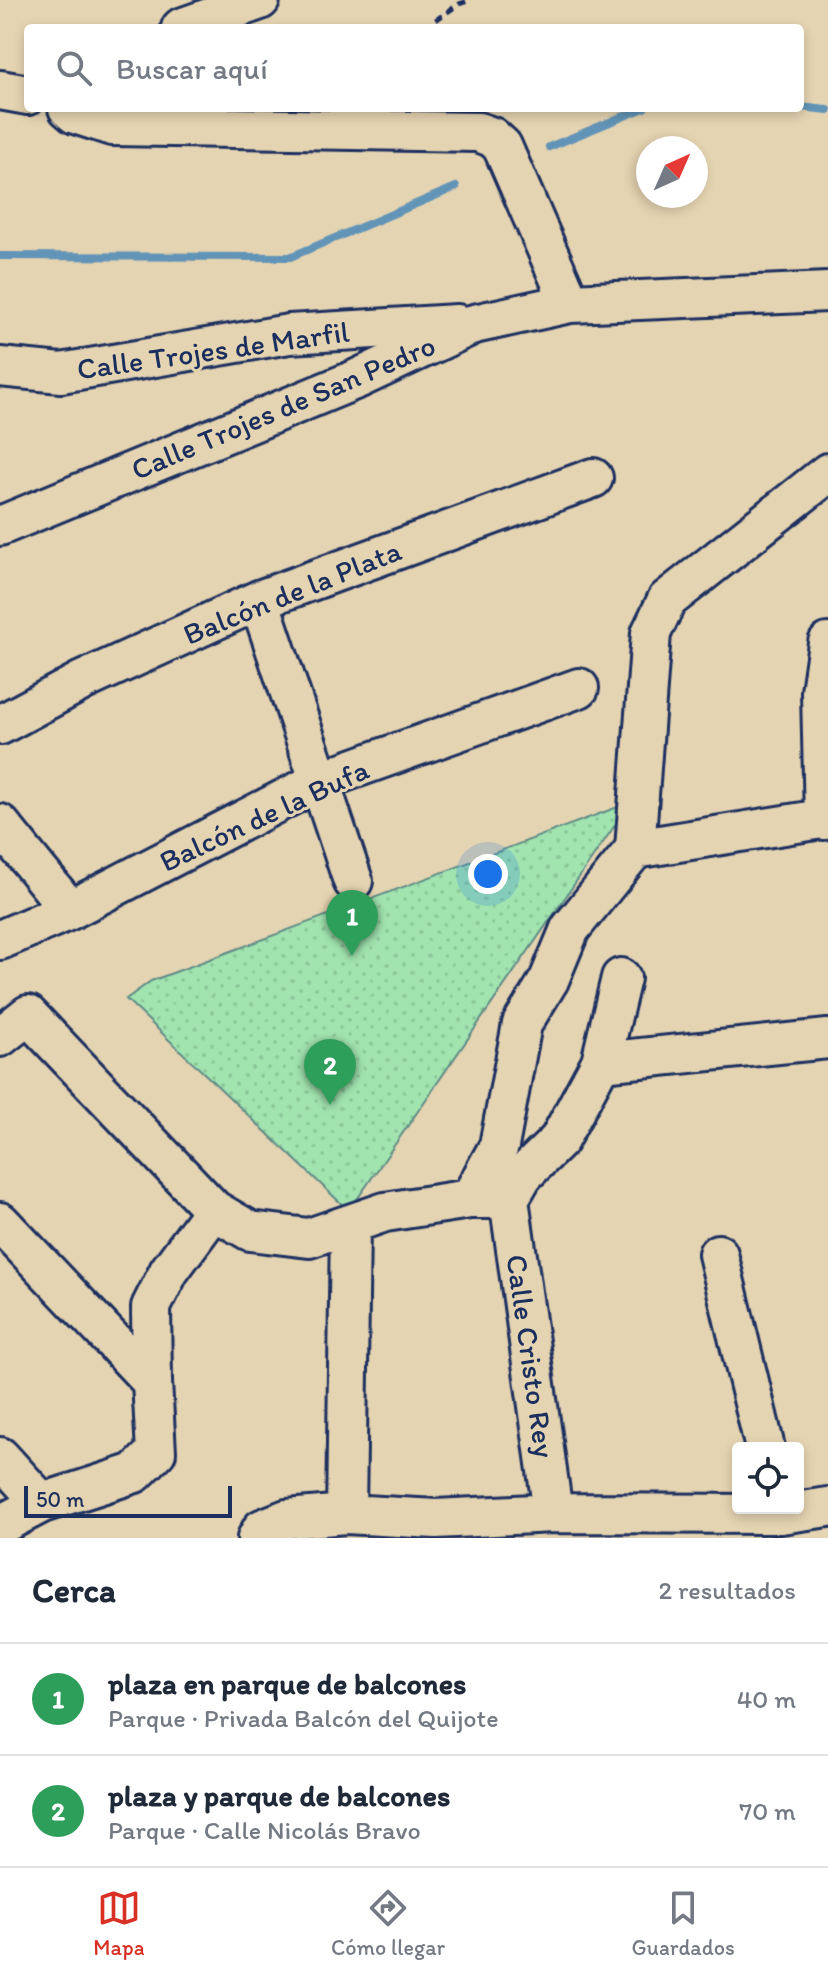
<!DOCTYPE html>
<html lang="es">
<head>
<meta charset="utf-8">
<style>
  body { margin:0; font-family:Itim,sans-serif; background:#f6f6f7; color:#1f2937 }
  .controls { position:absolute; right:24px; bottom:24px; display:grid; overflow:hidden; border-radius:8px; box-shadow:0 4px 12px #0003 }
  .controls button { width:72px; height:72px; display:grid; place-items:center; padding:0; border:0; border-bottom:2px solid #e0e1e3; background:#fff; color:#1f2937; font:40px sans-serif }
  .compass { position:absolute; left:636px; top:136px; width:72px; height:72px; border-radius:50%; background:#fff; box-shadow:0 4px 12px #0003; rotate:45deg }
  .scale { position:absolute; left:24px; bottom:20px; width:208px; box-sizing:border-box; padding-left:8px; border:4px solid #1b2f5e; border-top:0; font-size:22px; line-height:28px; white-space:nowrap; color:#1b2f5e; -webkit-text-stroke:6px #e5d4b1; paint-order:stroke }
  .you { position:absolute; left:488px; top:874px; width:28px; height:28px; margin:-20px; border:6px solid #fff; border-radius:50%; background:#1a73e8; box-shadow:0 0 0 12px #1a73e833 }
  .badge { display:grid; place-items:center; width:52px; height:52px; border-radius:50%; background:#d93025; color:#fff; font-size:26px; font-weight:700 }
  .pin { position:absolute; translate:-50% -66px; filter:drop-shadow(0 2px 4px #0008) }
  .pin::after { content:''; position:absolute; top:42px; width:28px; height:24px; background:inherit; clip-path:polygon(0 0,100% 0,50% 100%) }
  .list { margin:0; padding:0; list-style:none }
  h2 { display:flex; justify-content:space-between; align-items:center; height:104px; margin:0; padding:0 32px; font-size:34px }
  h2 small { font-size:26px; font-weight:400; color:#747a83 }
  .list li { display:grid; grid-template-columns:52px 1fr auto; gap:24px; align-items:center; box-sizing:border-box; height:112px; padding:0 32px; border-top:2px solid #e0e1e3 }
  .list b { display:block; font-size:30px; white-space:nowrap }
  .list p { margin:0; font-size:26px; white-space:nowrap; color:#747a83 }
  .list em { font-size:26px; font-style:normal; color:#747a83 }
  .icon { flex:none; width:44px; height:44px; fill:none; stroke:currentColor; stroke-width:2; stroke-linecap:round; stroke-linejoin:round }
  .map { position:relative; flex:none; width:828px; height:1538px; overflow:hidden }
  .search { position:absolute; background:#fff; box-shadow:0 4px 12px #0003; left:24px; right:24px; top:24px; height:88px; display:flex; align-items:center; gap:20px; box-sizing:border-box; padding:0 28px; border-radius:8px; color:#747a83; font-size:30px }
  .sheet { height:328px; background:#fff }
  nav { display:flex; justify-content:space-around; align-items:center; box-sizing:border-box; height:112px; border-top:2px solid #e0e1e3; background:#fff; font-size:22px; color:#747a83 }
  nav a { display:grid; justify-items:center; gap:4px }
  nav .on { color:#d93025 }
  .map>svg:first-child { display:block }
  .green { fill:url(#green-dots); stroke:#5e8a86; stroke-width:2 }
  .lines { fill:none; stroke-linecap:round; stroke-linejoin:round }
  .stream { stroke:#6294b7; stroke-width:8 }
  .minor-casing { stroke:#1b2f5e; stroke-width:44 }
  .path { stroke:#1b2f5e; stroke-width:5; stroke-dasharray:8 6; stroke-linecap:butt }
  .minor { stroke:#e5d4b1; stroke-width:38 }
  .labels { text-anchor:middle; dominant-baseline:central; stroke-width:6; stroke-linejoin:round; paint-order:stroke }
  .street-label { font-size:30px; fill:#1b2f5e; stroke:#e5d4b1 }
</style>
</head>
<body>
<div class="map">
<svg width="828" height="1538" viewBox="0 0 828 1538">
  <defs>
    <pattern id="green-dots" width="8" height="8" patternUnits="userSpaceOnUse" patternTransform="scale(2)"><rect width="8" height="8" fill="#a1e4af"/><path d="M2 2h.1M6 6h.1" fill="none" stroke="#8ac499" stroke-width="1.8" stroke-linecap="round"/></pattern>
  </defs>
  <rect width="100%" height="100%" fill="#e5d4b1"/>
  <filter id="ink" filterUnits="userSpaceOnUse"><feTurbulence type="fractalNoise" baseFrequency=".0125" numOctaves="2"/><feDisplacementMap in="SourceGraphic" scale="16" xChannelSelector="R" yChannelSelector="G"/><feConvolveMatrix kernelMatrix="1 2 1 2 8 2 1 2 1" color-interpolation-filters="sRGB"/></filter>
  <g filter="url(#ink)">
    <!-- green -->
    <path class="green" d="M631 802 349 1211 126 999 151 981Z"/>
    <g class="lines">
      <!-- stream -->
      <path class="stream" d="M800 107 828 110
        M549 147 644 108
        M0 256 290 257 456 187"/>
      <defs>
        <path id="minor" d="M181 28 260 0
          M0 90 28 95
          M68 108 75 114 112 126 478 132 492 137 502 146 570 303
          M0 367 61 373 289 334 457 324
          M0 526 357 379 474 324 570 303 828 292
          M259 600 353 881
          M0 725 82 681 259 600 593 478
          M824 820 821 692 828 643
          M0 824 70 910
          M635 849 828 818
          M0 940 70 910 319 781 579 688
          M0 1037 28 1015 214 1210 250 1231 309 1238 385 1212 470 1199H509
          M601 1062 621 978
          M470 1199 499 1146 522 1024 549 980 570 929 635 849 651 633 667 600 828 473
          M509 1199 523 1175 559 1140 601 1062 828 1039
          M509 1199 553 1513
          M0 1222 152 1382
          M718 1254 765 1448
          M0 1457 42 1503
          M346 1514 350 1226
          M0 1525 42 1503 135 1473 156 1452 152 1382 151 1307 169 1271 214 1210
          M257 1538 262 1529 287 1519 346 1514 436 1519 553 1513 781 1514 828 1507"/>
      </defs>
      <!-- minor casing -->
      <use href="#minor" class="minor-casing"/>
      <!-- path -->
      <path class="path" d="M424 28 459 4 471 0"/>
      <!-- minor -->
      <use href="#minor" class="minor"/>
    </g>
  </g>
  <g class="labels">
    <!-- street labels -->
    <g class="street-label">
      <text transform="translate(213 350) rotate(-8)">Calle Trojes de Marfil</text>
      <text transform="translate(283 407) rotate(-23)">Calle Trojes de San Pedro</text>
      <text transform="translate(292 592) rotate(-22)">Balcón de la Plata</text>
      <text transform="translate(264 815) rotate(-25)">Balcón de la Bufa</text>
      <text transform="translate(531 1356) rotate(82)">Calle Cristo Rey</text>
    </g>
  </g>
</svg>
<div class="controls">
<button><svg class="icon" aria-label="locate" viewBox="0 0 24 24"><circle cx="12" cy="12" r="6"/><path d="M12 2v4M12 18v4M2 12h4M18 12h4"/></svg></button>
</div>
<svg class="compass" viewBox="-18 -18 36 36"><path d="M0-13l5 13h-10z" fill="#e53935"/><path d="M0 13l5-13h-10z" fill="#747a83"/></svg>
<div class="scale">50 m</div>
<div class="you"></div>
<div class="pin badge" style="left:352px;top:956px;background:#2e9e5b">1</div>
<div class="pin badge" style="left:330px;top:1105px;background:#2e9e5b">2</div>
<div class="search"><svg class="icon" aria-label="search" viewBox="0 0 24 24"><circle cx="10" cy="10" r="6"/><path d="M15 15l6 6"/></svg>Buscar aquí</div>
</div>
<section class="sheet">
<h2>Cerca<small>2 resultados</small></h2>
<ul class="list">
<li><span class="badge" style="background:#2e9e5b">1</span><div><b>plaza en parque de balcones</b><p>Parque · Privada Balcón del Quijote</p></div><em>40 m</em></li>
<li><span class="badge" style="background:#2e9e5b">2</span><div><b>plaza y parque de balcones</b><p>Parque · Calle Nicolás Bravo</p></div><em>70 m</em></li>
</ul>
</section>
<nav>
<a class="on"><svg class="icon" aria-label="map" viewBox="0 0 24 24"><path d="M3 6l6-2 6 2 6-2v14l-6 2-6-2-6 2zM9 4v14M15 6v14"/></svg>Mapa</a>
<a><svg class="icon" aria-label="directions" viewBox="0 0 24 24"><path d="M12 3l9 9-9 9-9-9zM9 14v-3h6M13 9l2 2-2 2"/></svg>Cómo llegar</a>
<a><svg class="icon" aria-label="saved" viewBox="0 0 24 24"><path d="M7 4h10v16l-5-4-5 4z"/></svg>Guardados</a>
</nav>
</body>
</html>
